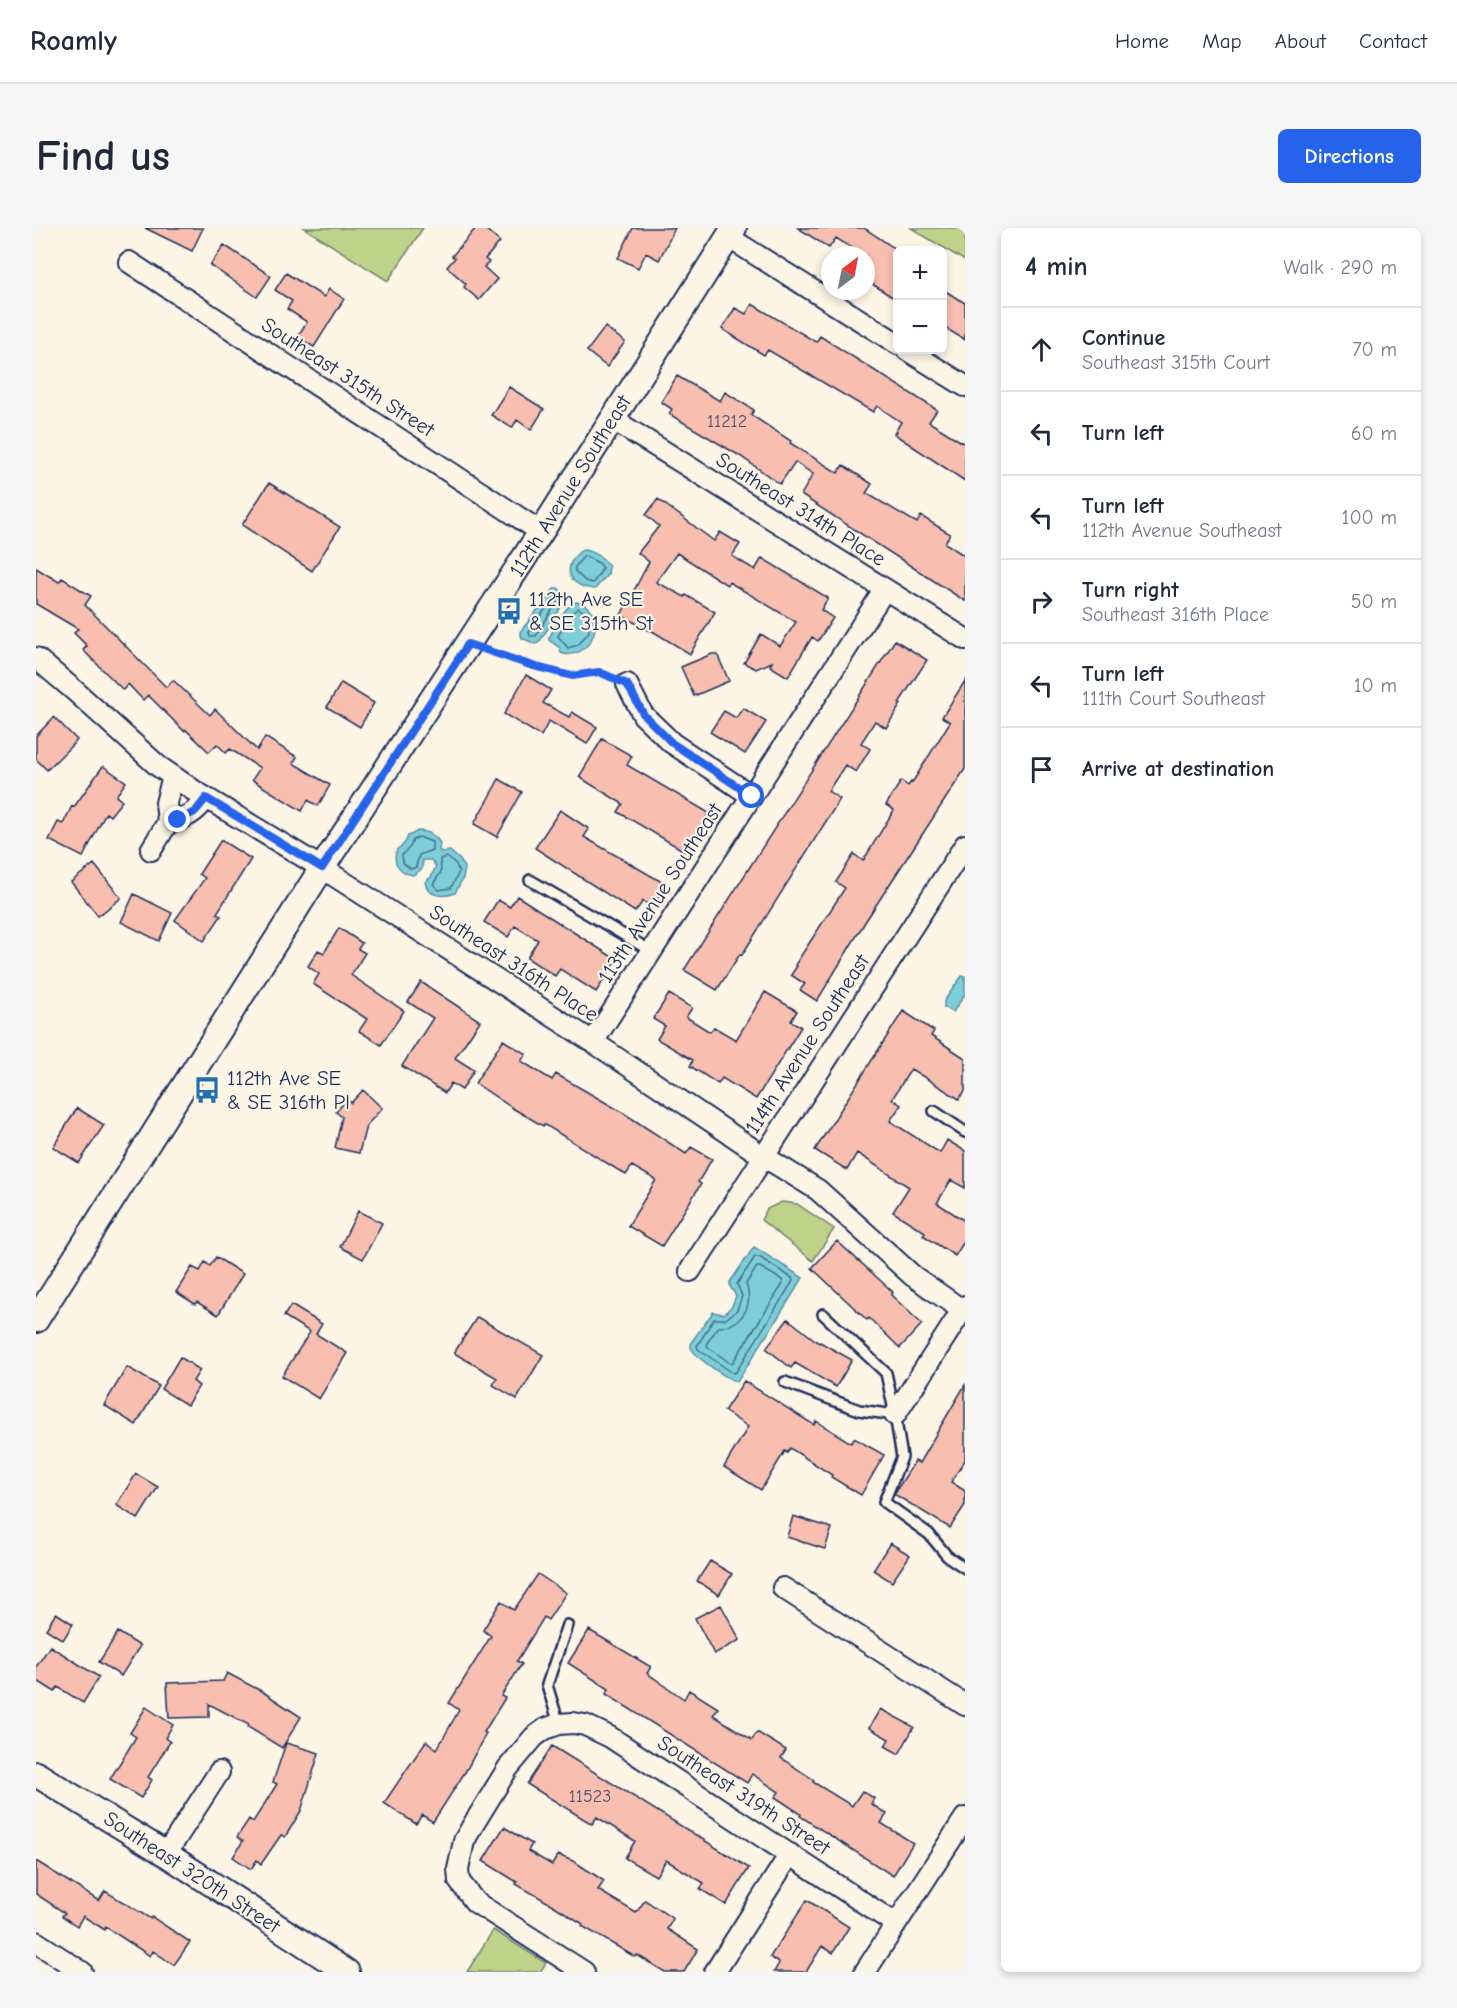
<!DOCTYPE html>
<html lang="en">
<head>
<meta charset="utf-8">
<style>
  body { margin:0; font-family:"Comic Neue",sans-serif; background:#f6f6f7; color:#1f2937 }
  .controls { position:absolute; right:18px; top:18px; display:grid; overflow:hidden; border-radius:9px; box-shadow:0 3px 9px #0003 }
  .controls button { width:54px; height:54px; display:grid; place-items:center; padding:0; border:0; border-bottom:2px solid #e0e1e3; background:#fff; color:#1f2937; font:30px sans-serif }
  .compass { position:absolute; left:785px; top:18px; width:54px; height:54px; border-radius:50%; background:#fff; box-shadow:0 3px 9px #0003; rotate:32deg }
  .stop { position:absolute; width:18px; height:18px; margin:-14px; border:4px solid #2563eb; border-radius:50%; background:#fff }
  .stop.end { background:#2563eb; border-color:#fff; box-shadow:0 2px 6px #0008 }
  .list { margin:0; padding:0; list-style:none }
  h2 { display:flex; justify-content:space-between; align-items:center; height:78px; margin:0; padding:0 24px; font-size:26px }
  h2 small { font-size:20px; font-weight:400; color:#747a83 }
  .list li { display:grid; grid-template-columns:39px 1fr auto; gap:18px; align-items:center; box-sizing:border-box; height:84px; padding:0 24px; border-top:2px solid #e0e1e3 }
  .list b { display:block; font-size:22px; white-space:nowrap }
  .list p { margin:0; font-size:20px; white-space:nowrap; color:#747a83 }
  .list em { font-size:20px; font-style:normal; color:#747a83 }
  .icon { flex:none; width:33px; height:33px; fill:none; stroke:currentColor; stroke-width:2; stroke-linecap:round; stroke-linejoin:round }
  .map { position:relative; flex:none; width:929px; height:1744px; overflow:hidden; border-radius:9px }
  header { display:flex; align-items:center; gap:36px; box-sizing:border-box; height:84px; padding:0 30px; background:#fff; border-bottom:2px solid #e0e1e3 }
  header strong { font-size:28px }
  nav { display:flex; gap:33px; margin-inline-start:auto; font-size:21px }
  .intro { display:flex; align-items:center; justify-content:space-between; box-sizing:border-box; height:144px; padding:0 36px }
  h1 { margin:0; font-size:42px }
  .button { padding:15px 27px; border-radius:9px; background:#2563eb; color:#fff; font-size:21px; font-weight:700 }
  main { display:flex; gap:36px; padding:0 36px }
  aside { flex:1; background:#fff; border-radius:9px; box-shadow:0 3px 9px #0003 }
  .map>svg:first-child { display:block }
  .green { fill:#bed389; stroke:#6c8174; stroke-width:1.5 }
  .water { fill:#7eced8; stroke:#568ea7; stroke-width:1.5 }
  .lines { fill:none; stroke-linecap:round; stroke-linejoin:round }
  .shore { stroke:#436f8f; stroke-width:1.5 }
  .building { fill:#f8beaf; stroke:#1b2f5e; stroke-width:1.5 }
  .service-casing { stroke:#1b2f5e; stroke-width:14 }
  .minor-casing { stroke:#1b2f5e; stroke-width:24 }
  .tertiary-casing { stroke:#1b2f5e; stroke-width:28 }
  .path { stroke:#1b2f5e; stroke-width:3; stroke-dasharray:6 4.5; stroke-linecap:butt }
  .service { stroke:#fcf5e5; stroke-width:9 }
  .minor { stroke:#fcf5e5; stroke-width:20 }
  .tertiary { stroke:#fcf5e5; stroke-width:24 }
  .route { stroke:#2563eb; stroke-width:8 }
  .labels { text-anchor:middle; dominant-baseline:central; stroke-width:4.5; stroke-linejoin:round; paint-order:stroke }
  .number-label { font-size:18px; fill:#525372 }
  .street-label { font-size:21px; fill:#1b2f5e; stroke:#fcf5e5 }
  .poi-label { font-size:21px; fill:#1b2f5e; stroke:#fcf5e5; text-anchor:start }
</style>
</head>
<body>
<header>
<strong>Roamly</strong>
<nav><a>Home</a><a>Map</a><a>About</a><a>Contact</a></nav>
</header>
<div class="intro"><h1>Find us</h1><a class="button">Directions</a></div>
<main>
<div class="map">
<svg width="929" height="1744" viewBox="0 0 929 1744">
  <rect width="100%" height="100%" fill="#fcf5e5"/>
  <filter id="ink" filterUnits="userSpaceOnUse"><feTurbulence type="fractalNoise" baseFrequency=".0167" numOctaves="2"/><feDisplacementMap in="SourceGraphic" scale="12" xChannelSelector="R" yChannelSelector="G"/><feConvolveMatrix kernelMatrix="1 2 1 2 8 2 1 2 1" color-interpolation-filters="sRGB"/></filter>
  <g filter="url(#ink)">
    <!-- green -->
    <path class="green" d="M268 0H387L352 53Z
      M875 0H929V33Z
      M746 974 761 976 798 1001 777 1033 725 992 731 981Z
      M457 1702 510 1735 504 1744H431Z"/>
    <!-- water -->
    <path class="water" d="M546 322C556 322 567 329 573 338L572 346 559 361C534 360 523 339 546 322Z
      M522 360 528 365V374L506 410 502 415 499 416 486 410 484 404 518 361Z
      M541 374C578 385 552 436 525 425L524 420 513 412V410C520 398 528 377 541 374Z
      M382 603C391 603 399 607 404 615L403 622 405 624 414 623 424 632 429 641 427 650 419 665C406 670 392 668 389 654L395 649 400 638 395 632H387L386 641 377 647C365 645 355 635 361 622 362 619 366 619 368 616 370 614 371 610 372 608Z
      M926 748H929V766L917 784 908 779V773Z
      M718 1019 767 1050 701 1154C689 1149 655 1128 654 1116L677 1084 688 1086 696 1078 700 1068 694 1058V1054Z"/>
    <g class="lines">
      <!-- shore -->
      <path class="shore" d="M548 328 563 335 567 340 557 355 549 353 539 343V339Z
        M518 369 522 372 500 408H494L493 404Z
        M542 380 552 387 553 404 542 417 532 420 522 408 536 385Z
        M383 609 396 614V622L383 627 380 639 375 641 367 635 366 627 374 619 377 612Z
        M411 629 420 636 423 644 415 660 403 662 397 656 405 644 404 631Z
        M719 1029H723L756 1050 757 1053 700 1144 697 1145 662 1121 661 1118 678 1091H690L701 1082 706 1068 701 1056Z
        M721 1039H724L746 1052 747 1056 697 1134 694 1135 672 1119 671 1115 682 1099C706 1098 718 1078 710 1056Z"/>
    </g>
    <!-- building -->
    <path class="building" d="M109 0H167L156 23Z
      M440 0H448L464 14 449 31 453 34 448 39 461 51 443 72 428 59 430 56 411 39 419 30 416 28Z
      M597 0H639L623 32 610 25 602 40 582 30Z
      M762 0H828L861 22V72L830 52V27H827L800 10 793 20Z
      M188 17 235 48 221 69 174 37Z
      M250 45 288 69 293 61 308 71 278 119 261 109 271 94 251 81 256 73 239 62Z
      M906 61 929 75V112L906 98Z
      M716 76 780 114 784 108 901 182 893 194 929 216V253L858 206 865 194 841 178 837 184 732 122 728 127 686 101 699 80 710 86Z
      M569 99 589 114 571 139 551 123Z
      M641 148 684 173 689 164 718 182 715 187 755 213 754 215 802 245 807 237 836 256 830 265 881 295 885 288 914 306 909 315 929 328V373L765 267 777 246 759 234 744 256 704 228 633 186 636 181 625 174Z
      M473 159 508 181 495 202 481 192 476 200 455 187Z
      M233 255 304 299 276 343 206 297Z
      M622 271 678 313 684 304 704 316 696 328 719 342 726 330 792 370 785 382 797 390 782 413 776 409 752 449 734 438 736 434 720 441 708 435 725 406 744 418 760 394 693 354 691 357 641 325 620 354 649 369 650 367 679 384 654 426 613 401 612 402 585 387 613 334 602 325 623 298 610 287Z
      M0 340 23 354 26 350 55 368 49 377 130 459 137 452 174 487 179 481 221 522 229 509 261 529 257 535 294 557 282 578 272 572 266 583 216 552 224 540 194 521 190 525 181 516 173 524 150 502 148 503 112 467 107 472 92 456 87 462 47 422 51 418 38 405 42 401 0 376Z
      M859 412 891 432 863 475 865 476 850 500 839 493 825 515 834 521 820 544 809 537 792 563 804 571 706 727 704 726 681 762 648 742Z
      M676 426H681L693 453 658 468 645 439Z
      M490 447 515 462 507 475 533 489 536 484 561 499 551 516 513 493 505 508 468 486Z
      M929 453V541L829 694 781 773 764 762 769 756 755 747 761 738 759 737 809 660 800 654 818 626 827 633 858 582 850 577 865 553 872 558 875 554 876 555 914 494 906 489Z
      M305 455 338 475 324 499 291 479Z
      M707 480 730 494 709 526 674 504 688 483 700 490Z
      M18 489 41 512 11 542 0 531V508Z
      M566 511 596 528 591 537 673 585 650 624 582 584 587 576 543 549Z
      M67 538 90 554 80 568 86 573 74 588 70 585 47 629 13 612 22 594 27 596 36 578 38 579Z
      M463 551 486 564 461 609 438 596Z
      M524 582 553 601 548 609 631 657 616 679 607 673 599 684 499 620Z
      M185 612 215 631 181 685 185 688 168 713 139 692 169 650 163 646Z
      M58 636 85 670 62 688 35 654Z
      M98 666 136 685 123 713 85 694Z
      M481 668 581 732 560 764 524 741 519 748 491 730 502 712 479 698 472 709 448 694 462 672 474 679Z
      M303 700 326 715 322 721 329 725 315 747 368 783 345 817 323 803 331 791 277 756 283 746 272 738 282 722 288 725Z
      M385 754 444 793 419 830 438 842 426 862 415 855 409 865 366 838 397 790 372 774Z
      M729 764 761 783 755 793 765 799 720 871 686 850 682 856 654 838 657 832 621 811 629 798 617 791 633 766 656 780 650 789 674 804 678 799 700 812Z
      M867 783 898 803 895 808 929 830V863L923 871 875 841 856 871 865 877 854 893 904 925 911 912 929 923V960L915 952 901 975 929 993V1012L919 1028 887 1007 889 1004 857 984 873 959 821 925 811 942 779 922Z
      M467 812 490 826 485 833 516 852 520 846 586 884 650 926 655 919 676 931 662 954 665 956 626 1018 592 998 620 952 596 938 590 947 508 896 507 898 478 881 439 855Z
      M327 862 346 880 330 898 323 925 299 920 306 889 300 884 311 871 315 875Z
      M41 880 68 897 43 935 17 919Z
      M322 983 346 995 327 1031 304 1019Z
      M801 1013 857 1064 855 1067 886 1096 864 1120 833 1090 831 1092 776 1040Z
      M180 1029 207 1046 182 1087 161 1074 159 1076 140 1064 156 1039 164 1043 169 1034 174 1038Z
      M255 1077 286 1096 280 1106 311 1125 283 1171 246 1148 274 1104 248 1088Z
      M441 1089 507 1127 481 1171 457 1157 461 1150 418 1125Z
      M752 1091 783 1115 784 1114 816 1132 800 1159 759 1135 755 1140 730 1120Z
      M144 1129 164 1142 157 1153 163 1158 151 1177 125 1161Z
      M91 1139 123 1158 100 1197 68 1177Z
      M708 1153 778 1197 780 1193 815 1215 818 1210 848 1227 825 1267 795 1249 796 1247 754 1220 751 1225 749 1223 725 1262 688 1239 712 1199 688 1183Z
      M929 1157V1232L915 1254 929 1263V1277L914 1300 858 1266 879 1233 883 1235Z
      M100 1246 122 1259 102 1291 80 1277Z
      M757 1288 796 1300 789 1321 751 1309Z
      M854 1315 874 1327 856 1354 837 1342Z
      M674 1333 696 1346 683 1367 661 1353Z
      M502 1346 530 1365 512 1392 508 1389 481 1433 486 1436 465 1468 469 1470 448 1504 450 1505 431 1541 397 1594 386 1587 380 1596 348 1575 390 1513 401 1521 423 1482 413 1475 455 1408 447 1402 465 1373 478 1382Z
      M685 1377 704 1412 678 1426 659 1390Z
      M20 1385 37 1396 27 1412 10 1401Z
      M553 1402 615 1439 611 1445 648 1471 653 1462 682 1480 677 1487 716 1512 721 1504 750 1522 745 1530 778 1552 777 1554 816 1578 826 1563 838 1570 835 1576 851 1586 845 1595 877 1615 857 1648 764 1588 765 1586 739 1569 743 1564 716 1546 711 1555 570 1466 573 1461 532 1435Z
      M82 1404 104 1418 85 1448 63 1434Z
      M14 1418 63 1449 47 1475 22 1459 19 1464 0 1452V1439Z
      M191 1445 227 1464 265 1489 246 1520 212 1499 213 1497 173 1476V1489L133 1490 131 1455 187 1453Z
      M110 1479 137 1497 129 1510 134 1514 112 1549 116 1552 105 1570 74 1551 100 1509 94 1505Z
      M844 1481 878 1499 863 1526 849 1518 853 1511 833 1500Z
      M250 1515 283 1525 265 1583 249 1609 245 1607 225 1636 221 1632 215 1641 197 1629 207 1613 201 1609 213 1591 217 1594 241 1556 237 1554Z
      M516 1518 713 1640 690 1677 664 1661 668 1655 630 1632 620 1648 589 1630 599 1613 561 1589 556 1596 491 1556Z
      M468 1599 496 1616 492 1623 516 1637 522 1627 539 1634 568 1653 562 1662 600 1685 609 1672 637 1691 631 1701 662 1721 648 1744H629L601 1727 599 1729 546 1698 547 1696 520 1679 480 1656 481 1654 447 1633Z
      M0 1633 63 1673 69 1663 115 1691 116 1689 154 1714 138 1737 117 1723 114 1728 70 1699 69 1702 47 1688 41 1698 26 1688 29 1685 0 1666Z
      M771 1672 813 1699 797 1725 786 1718 770 1744H738L743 1735 734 1729Z"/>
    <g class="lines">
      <defs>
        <path id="service" d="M494 652 615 723
          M898 883 929 904
          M749 1154 823 1182 859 1187 850 1145 787 1086
          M859 1187 866 1229 848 1274 893 1306 911 1328 929 1340
          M523 1496 511 1457 531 1397"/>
        <path id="minor" d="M692 9 862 116
          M93 34 505 304
          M871 122 929 158
          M576 191 929 411
          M0 430 39 463 122 538 157 562 286 640 557 814 727 928 782 962 877 1048 929 1084
          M591 456 607 487 636 515 716 568
          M137 548 130 575 132 594C149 591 160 585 170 570
          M115 622 132 594
          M557 814 849 361
          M654 1043 929 617
          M859 1187 929 1078
          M747 1360 929 1477
          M130 1626 183 1544
          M0 1714 46 1744
          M548 1744 439 1674 423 1653 422 1641 428 1613 437 1597 472 1540 498 1509 509 1501 523 1496 537 1495 549 1497 574 1509 860 1696
          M679 1744 754 1626
          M829 1744 929 1590"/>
        <path id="tertiary" d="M0 1092 286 640 505 304 698 0
          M0 1546 130 1626 311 1744"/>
      </defs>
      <!-- service casing -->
      <use href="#service" class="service-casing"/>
      <!-- minor casing -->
      <use href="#minor" class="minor-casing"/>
      <!-- tertiary casing -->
      <use href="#tertiary" class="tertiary-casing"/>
      <!-- path -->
      <path class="path" d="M452 423C479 432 506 443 534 447 552 450 555 440 576 449"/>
      <!-- service -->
      <use href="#service" class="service"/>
      <!-- minor -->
      <use href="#minor" class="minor"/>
      <!-- tertiary -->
      <use href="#tertiary" class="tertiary"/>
    </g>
  </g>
  <g class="lines" filter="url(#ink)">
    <!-- route -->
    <path class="route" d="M142 592 159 584 170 570 286 640 432 416 497 438 536 448 563 444 591 456 608 487 636 515 716 568"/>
  </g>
  <!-- icons -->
  <defs>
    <symbol id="bus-bare" viewBox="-9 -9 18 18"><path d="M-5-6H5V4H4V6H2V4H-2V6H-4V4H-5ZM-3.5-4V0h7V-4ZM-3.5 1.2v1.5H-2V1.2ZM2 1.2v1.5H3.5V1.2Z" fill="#1f6fb2" stroke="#fcf5e5" stroke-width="2.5" paint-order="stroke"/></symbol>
  </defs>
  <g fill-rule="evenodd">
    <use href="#bus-bare" x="454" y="364" width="38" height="38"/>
    <use href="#bus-bare" x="152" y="843" width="38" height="38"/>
  </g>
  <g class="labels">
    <!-- number labels -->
    <g class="number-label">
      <text x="691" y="193">11212</text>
      <text x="554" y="1568">11523</text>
    </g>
    <!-- street labels -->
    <g class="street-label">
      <text transform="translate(312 149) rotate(33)">Southeast 315th Street</text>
      <text transform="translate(534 258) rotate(-58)">112th Avenue Southeast</text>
      <text transform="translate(765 281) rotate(32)">Southeast 314th Place</text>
      <text transform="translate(624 665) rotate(-57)">113th Avenue Southeast</text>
      <text transform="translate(478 735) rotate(33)">Southeast 316th Place</text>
      <text transform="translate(771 816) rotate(-57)">114th Avenue Southeast</text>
      <text transform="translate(708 1567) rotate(33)">Southeast 319th Street</text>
      <text transform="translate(156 1644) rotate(33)">Southeast 320th Street</text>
    </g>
    <!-- poi labels -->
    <g class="poi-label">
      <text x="493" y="371">112th Ave SE<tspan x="493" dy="24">&amp; SE 315th St</tspan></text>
      <text x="191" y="850">112th Ave SE<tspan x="191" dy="24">&amp; SE 316th Pl</tspan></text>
    </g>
  </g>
</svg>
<div class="controls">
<button>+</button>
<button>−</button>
</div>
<svg class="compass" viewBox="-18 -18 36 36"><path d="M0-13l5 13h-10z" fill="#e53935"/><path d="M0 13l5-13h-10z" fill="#747a83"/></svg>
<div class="stop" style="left:716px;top:568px"></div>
<div class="stop end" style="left:142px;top:592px"></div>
</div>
<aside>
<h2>4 min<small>Walk · 290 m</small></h2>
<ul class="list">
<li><svg class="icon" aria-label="ahead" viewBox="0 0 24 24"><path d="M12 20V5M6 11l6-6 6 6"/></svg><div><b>Continue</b><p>Southeast 315th Court</p></div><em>70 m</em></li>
<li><svg class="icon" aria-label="left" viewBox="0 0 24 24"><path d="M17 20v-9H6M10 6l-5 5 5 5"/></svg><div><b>Turn left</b></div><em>60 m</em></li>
<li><svg class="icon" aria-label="left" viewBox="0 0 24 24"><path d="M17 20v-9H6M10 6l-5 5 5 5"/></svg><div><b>Turn left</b><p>112th Avenue Southeast</p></div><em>100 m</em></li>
<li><svg class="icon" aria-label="right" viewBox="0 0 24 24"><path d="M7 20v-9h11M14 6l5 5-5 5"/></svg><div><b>Turn right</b><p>Southeast 316th Place</p></div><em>50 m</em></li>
<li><svg class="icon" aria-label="left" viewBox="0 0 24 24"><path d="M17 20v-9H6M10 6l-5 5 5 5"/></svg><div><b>Turn left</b><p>111th Court Southeast</p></div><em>10 m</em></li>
<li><svg class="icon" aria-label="arrive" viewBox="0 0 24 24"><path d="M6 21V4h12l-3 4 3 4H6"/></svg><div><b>Arrive at destination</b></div></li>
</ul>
</aside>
</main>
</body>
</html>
